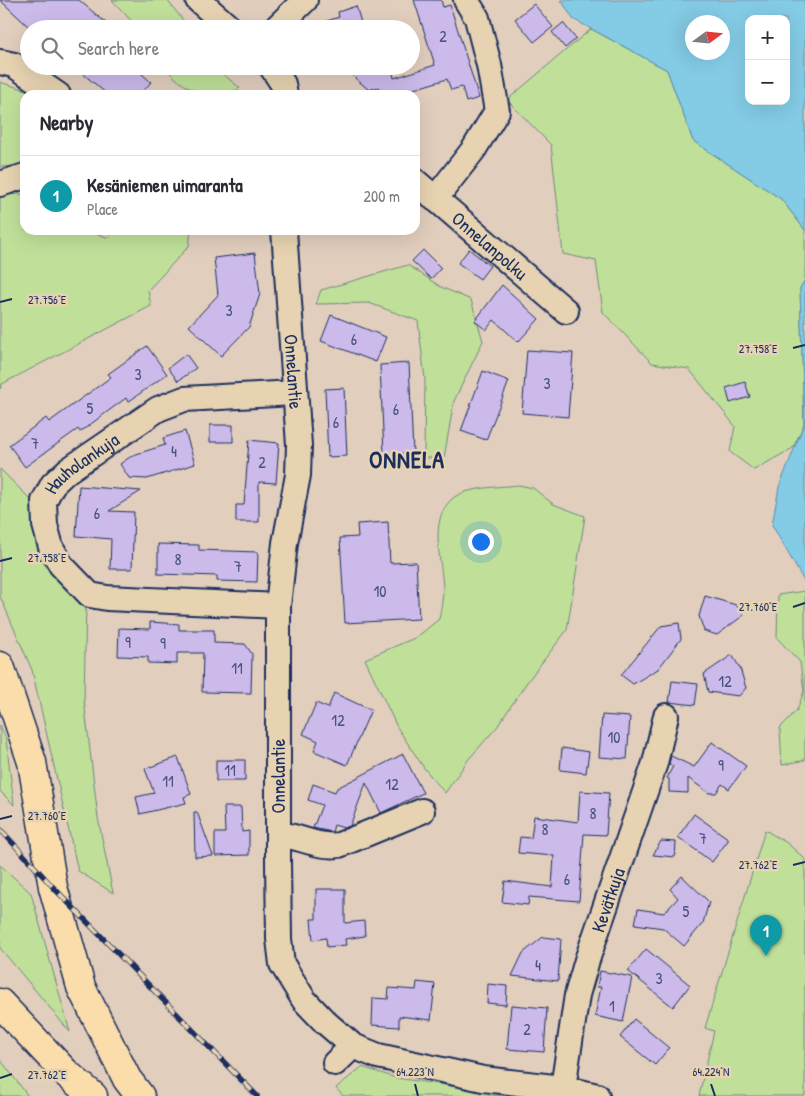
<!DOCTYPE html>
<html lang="en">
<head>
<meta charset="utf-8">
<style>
  body { margin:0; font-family:"Patrick Hand",sans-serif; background:#f2f2f3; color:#2b2b33 }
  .controls { position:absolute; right:15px; top:15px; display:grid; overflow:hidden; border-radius:10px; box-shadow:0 5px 20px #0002 }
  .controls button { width:45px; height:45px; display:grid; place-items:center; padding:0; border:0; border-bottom:1px solid #e1e1e2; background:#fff; color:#2b2b33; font:25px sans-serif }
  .compass { position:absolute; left:685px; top:15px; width:45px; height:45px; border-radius:50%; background:#fff; box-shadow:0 5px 20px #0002; rotate:75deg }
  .you { position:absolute; left:480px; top:541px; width:18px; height:18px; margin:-12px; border:4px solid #fff; border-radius:50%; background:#1a73e8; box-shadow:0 0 0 8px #1a73e833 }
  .badge { display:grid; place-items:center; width:32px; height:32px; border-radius:50%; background:#c8321e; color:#fff; font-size:16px; font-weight:700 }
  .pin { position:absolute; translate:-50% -41px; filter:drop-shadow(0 1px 2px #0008) }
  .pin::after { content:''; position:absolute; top:26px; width:18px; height:15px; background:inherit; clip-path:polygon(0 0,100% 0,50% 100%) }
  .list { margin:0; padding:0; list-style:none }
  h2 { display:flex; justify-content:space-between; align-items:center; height:65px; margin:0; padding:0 20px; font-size:21px }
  h2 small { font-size:16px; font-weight:400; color:#7c7c81 }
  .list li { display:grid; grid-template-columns:32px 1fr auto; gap:15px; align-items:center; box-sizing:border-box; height:80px; padding:0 20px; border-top:1px solid #e1e1e2 }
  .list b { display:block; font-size:19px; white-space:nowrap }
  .list p { margin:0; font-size:16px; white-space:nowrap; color:#7c7c81 }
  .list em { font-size:16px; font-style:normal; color:#7c7c81 }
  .icon { flex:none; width:28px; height:28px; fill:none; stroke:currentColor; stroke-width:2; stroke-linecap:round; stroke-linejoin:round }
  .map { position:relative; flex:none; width:805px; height:1096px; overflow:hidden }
  .search { position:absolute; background:#fff; box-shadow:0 5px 20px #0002; left:20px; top:20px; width:400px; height:55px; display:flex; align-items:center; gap:12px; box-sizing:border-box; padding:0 18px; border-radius:28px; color:#7c7c81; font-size:19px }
  .panel { position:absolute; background:#fff; box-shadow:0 5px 20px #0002; left:20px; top:90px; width:400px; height:145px; border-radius:15px }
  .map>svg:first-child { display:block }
  .green { fill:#c0e099; stroke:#6e887c }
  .water { fill:#84cbe5; stroke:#5a8daf; fill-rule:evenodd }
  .building { fill:#ccbaeb; stroke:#1b2f5e }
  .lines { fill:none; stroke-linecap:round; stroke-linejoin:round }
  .minor-casing { stroke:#1b2f5e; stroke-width:28 }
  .highway-casing { stroke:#1b2f5e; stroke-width:31 }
  .minor { stroke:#e7d3b1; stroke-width:24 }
  .highway { stroke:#faddab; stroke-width:28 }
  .rail-casing { stroke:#1b2f5e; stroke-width:5.5 }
  .rail { stroke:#e7d3b1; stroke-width:4; stroke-dasharray:11; stroke-linecap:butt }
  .ticks { fill:none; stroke:#1b2f5e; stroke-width:2 }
  .labels { text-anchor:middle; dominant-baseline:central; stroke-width:5; stroke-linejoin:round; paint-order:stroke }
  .number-label { font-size:16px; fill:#475281 }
  .street-label { font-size:19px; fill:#1b2f5e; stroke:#e7d3b1 }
  .district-label { font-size:24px; font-weight:bold; letter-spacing:1px; fill:#1b2f5e; stroke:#e7d3b1 }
  .ticks-label { font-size:12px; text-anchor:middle; fill:#1b2f5e; stroke:#e7d3b1; stroke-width:5; stroke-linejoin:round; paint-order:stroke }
</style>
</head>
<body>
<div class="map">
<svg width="805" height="1096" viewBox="0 0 805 1096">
  <rect width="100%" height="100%" fill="#e2cebd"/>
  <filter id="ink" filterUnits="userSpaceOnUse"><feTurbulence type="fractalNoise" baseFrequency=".02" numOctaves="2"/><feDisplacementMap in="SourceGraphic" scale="10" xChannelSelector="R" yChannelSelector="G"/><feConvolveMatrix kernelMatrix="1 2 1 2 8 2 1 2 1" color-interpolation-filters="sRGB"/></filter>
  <g filter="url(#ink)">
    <!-- green -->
    <path class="green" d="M112 0H167L190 29H139Z
      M591 29 667 70 693 141 781 199 805 230V280L800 288 804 424 793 448 754 470 730 452 735 426 689 369 652 363 603 312 596 261 563 254 551 145 507 100Z
      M165 66H213L240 88C215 105 180 89 165 66Z
      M0 82 42 95H25V161L16 166 0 167Z
      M25 194V230H87L109 238 113 230H191L189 246 148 290 151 306 2 384 0 389V195Z
      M408 265 441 287 471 300 483 341 454 401 444 458H424L425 379 418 321 369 303 316 304 321 290Z
      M0 469 35 504 86 601 84 700 98 818 113 893 78 871 32 670 0 596Z
      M519 485 533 488 553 504 585 516 567 630 527 682 497 727 468 760 445 793 424 768 397 727 365 659 417 637 439 619C441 609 443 598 443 588 442 561 428 520 452 499 465 487 501 487 519 485Z
      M805 591V760L782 765 780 728 797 710 804 691 800 662 777 638 778 595Z
      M0 725 6 739 14 805 0 791Z
      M765 830 787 843 805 859V1096H699L714 1031 705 1028Z
      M0 865 31 893 70 1032 0 948Z
      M0 1059 28 1096H0Z
      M362 1067 396 1078 521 1096H343L336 1088Z"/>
    <!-- water -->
    <path class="water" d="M561 0H805V230L781 199 693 141 667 70 573 19ZM749 19H786V101H749ZM692 22H722V52H692Z
      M805 280V583L772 525 779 487 804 424 800 288Z"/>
    <!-- building -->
    <path class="building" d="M0 0H79L113 29H31Z
      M414 0H441L443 7 450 5 479 98 466 102 462 87 451 90 447 79 404 92V95H387L378 87 369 90 341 66H392L394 78 435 65Z
      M534 4 553 27 534 42 515 19Z
      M356 6 363 29H312V26L339 17 338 12Z
      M563 23 576 39 565 48 552 32Z
      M74 66H133L151 82 140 95H108Z
      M469 249 490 266 480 279 458 263Z
      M423 250 441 268 431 279 412 261Z
      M255 253 260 294 249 327 221 356 189 326 218 295 214 258Z
      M502 285 539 319 518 342 494 320 486 330 475 321Z
      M331 315 386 337 376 362 321 341Z
      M147 346 167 374 128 402 126 398 80 432 78 429 25 467 9 445 46 418 49 422 111 377 108 374Z
      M527 350 573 353 568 417 522 413Z
      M186 354 196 368 178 381 168 368Z
      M409 363 413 453 384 454 380 365Z
      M483 371 509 381 486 440 461 431Z
      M745 382 750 397 730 403 726 388Z
      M344 388 347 456 328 457 325 389Z
      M210 425H233V442H210Z
      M185 431 195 464 147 479 129 478 120 464 133 455 165 445 163 438Z
      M249 440 279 443 276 483 259 482V522H236V505H244Z
      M79 486 141 491 109 511 134 512 132 569H110L111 539 76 536Z
      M388 522 390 563 416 562 419 619 345 623 340 538 358 537 357 524Z
      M158 544 199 545V550L258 552 257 582 217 581V576L158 574Z
      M705 596 736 605 744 615 717 635 704 631 699 616Z
      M150 622 179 624V630H214V643L245 644 252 654 251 693 202 692 203 653H177V664L148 663V657L118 656 119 628 150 629Z
      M679 623 681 639 658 669 633 684 621 675 661 626Z
      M732 655 740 668 746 688 739 696 708 692 704 674Z
      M672 681 698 684 695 705 669 702Z
      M334 693 371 710 347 765 314 751 318 741 303 734 316 703 328 708Z
      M602 715 630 717 627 759 599 757Z
      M712 742 746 766 729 789 722 784 716 793H709L688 778V793L669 792V779L667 778 673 766 669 764 671 756 694 767Z
      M562 748 589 752 586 773 560 770Z
      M403 754 423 793 381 813 366 783 350 826 344 828 334 825 332 832 313 828 322 805 308 800 313 784 335 792 337 788Z
      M178 757 191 794 184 797 186 803 140 814 136 797 154 793 145 769Z
      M216 760H245V781H216Z
      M580 791 609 793 606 835 584 834 579 901 529 897 528 905 502 902 505 881 552 887 554 856 518 853 520 837 531 838 534 816 578 822Z
      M224 807H241L242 832 249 831V855L215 856V833H225Z
      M194 812H197L213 856 195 857Z
      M694 814 729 839 712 862 678 837Z
      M661 841 676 842 675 857 653 855Z
      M682 876 709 902 703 923 684 946 663 928 635 924 638 909 664 913 678 898 670 889Z
      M316 889H345V923L364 921 365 936 345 939 346 945 327 947 326 938 313 940 311 919H316Z
      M543 937 561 939 558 981 512 976 523 953Z
      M646 949 690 985 673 1007 628 971Z
      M600 971 632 977 623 1022 595 1016 601 987H597Z
      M417 982 435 984 431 1020 399 1016V1027L372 1025 373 998 388 999 389 988 416 990Z
      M488 984 507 986 506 1005 487 1003Z
      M511 1005 547 1008 544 1052 507 1049Z
      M634 1019 669 1048 655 1065 620 1037Z"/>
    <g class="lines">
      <defs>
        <g id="minor">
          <path d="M198 0 231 29"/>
          <path d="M275 29 305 0"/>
          <path d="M0 62 14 65 58 95"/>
          <path d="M271 66 283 84 285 95"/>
          <path id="s1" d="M415 181 566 311"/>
          <path d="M0 184 25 176"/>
          <path d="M435 199 474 149 497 111 489 65 477 18 466 0"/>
          <path id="s2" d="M284 230 299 445 298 475 285 543 278 606V862L279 939 282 964 304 1000 325 1022 353 1046 378 1056 483 1079 563 1088 597 1096"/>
          <path id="s3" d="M278 606 107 598 90 595 61 565 51 547 45 525 44 501 53 484 67 471 158 409 184 399 295 393"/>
          <path d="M278 834C299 836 318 848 339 845L422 811"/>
          <path d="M335 1063 353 1046"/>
          <path id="s4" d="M563 1088 577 995 587 960 655 763 666 716"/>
        </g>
        <path id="highway" d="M0 666 32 762 53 887 81 987 127 1079 140 1096
          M0 1003 66 1073 93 1096"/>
      </defs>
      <!-- minor casing -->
      <use href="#minor" class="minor-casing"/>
      <!-- highway casing -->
      <use href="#highway" class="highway-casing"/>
      <!-- minor -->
      <use href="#minor" class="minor"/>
      <!-- highway -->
      <use href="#highway" class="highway"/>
      <defs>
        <path id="rail" d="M0 829 53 887 257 1096"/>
      </defs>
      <!-- rail casing -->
      <use href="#rail" class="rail-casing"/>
      <!-- rail -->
      <use href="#rail" class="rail"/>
    </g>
  </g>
  <!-- ticks -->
  <path class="ticks" d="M0 302 12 299M793 348 805 345M0 561 12 558M793 607 805 603M0 819 12 816M793 865 805 862M0 1078 12 1074M415 1084 418 1096M711 1084 715 1096"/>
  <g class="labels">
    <!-- number labels -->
    <g class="number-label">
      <text x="443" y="36">2</text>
      <text x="229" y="310">3</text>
      <text x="354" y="339">6</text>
      <text x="138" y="374">3</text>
      <text x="547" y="383">3</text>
      <text x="90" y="408">5</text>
      <text x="396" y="409">6</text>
      <text x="336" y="422">6</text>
      <text x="35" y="443">7</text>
      <text x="174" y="451">4</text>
      <text x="262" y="462">2</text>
      <text x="97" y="513">6</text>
      <text x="178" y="559">8</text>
      <text x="238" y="566">7</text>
      <text x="380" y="591">10</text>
      <text x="128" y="642">9</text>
      <text x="163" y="643">9</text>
      <text x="237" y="668">11</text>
      <text x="725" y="681">12</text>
      <text x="338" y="720">12</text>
      <text x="614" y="737">10</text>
      <text x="721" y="765">9</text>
      <text x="230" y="770">11</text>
      <text x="168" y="781">11</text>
      <text x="392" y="784">12</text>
      <text x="593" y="813">8</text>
      <text x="545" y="829">8</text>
      <text x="703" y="838">7</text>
      <text x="567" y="879">6</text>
      <text x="686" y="911">5</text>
      <text x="538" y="965">4</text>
      <text x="659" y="978">3</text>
      <text x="612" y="1006">1</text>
      <text x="527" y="1029">2</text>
    </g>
    <!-- street labels -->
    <g class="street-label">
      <text stroke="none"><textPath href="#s1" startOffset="99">Onnelanpolku</textPath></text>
      <text stroke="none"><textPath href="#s2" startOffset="142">Onnelantie</textPath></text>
      <text stroke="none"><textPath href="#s3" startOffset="352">Hauholankuja</textPath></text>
      <text transform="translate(278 776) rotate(-90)">Onnelantie</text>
      <text stroke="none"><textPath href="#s4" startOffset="194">Kevätkuja</textPath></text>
    </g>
    <!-- district labels -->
    <g class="district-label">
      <text x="407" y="459">ONNELA</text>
    </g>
  </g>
  <g class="ticks-label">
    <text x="47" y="304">27.756°E</text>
    <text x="758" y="353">27.758°E</text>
    <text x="47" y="562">27.758°E</text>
    <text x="758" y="611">27.760°E</text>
    <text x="47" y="820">27.760°E</text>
    <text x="758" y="869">27.762°E</text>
    <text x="415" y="1076">64.223°N</text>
    <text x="711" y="1076">64.224°N</text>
    <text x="47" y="1079">27.762°E</text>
  </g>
</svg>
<div class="controls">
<button>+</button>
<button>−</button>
</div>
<svg class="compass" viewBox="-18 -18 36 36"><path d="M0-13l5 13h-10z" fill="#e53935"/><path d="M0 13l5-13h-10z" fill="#7c7c81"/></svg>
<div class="you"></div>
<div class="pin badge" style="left:766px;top:956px;background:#0f9aa8">1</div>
<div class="search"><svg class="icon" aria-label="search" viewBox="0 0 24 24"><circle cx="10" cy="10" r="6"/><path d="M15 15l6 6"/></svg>Search here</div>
<section class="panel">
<h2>Nearby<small></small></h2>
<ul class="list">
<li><span class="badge" style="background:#0f9aa8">1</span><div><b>Kesäniemen uimaranta</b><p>Place</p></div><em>200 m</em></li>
</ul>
</section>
</div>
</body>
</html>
